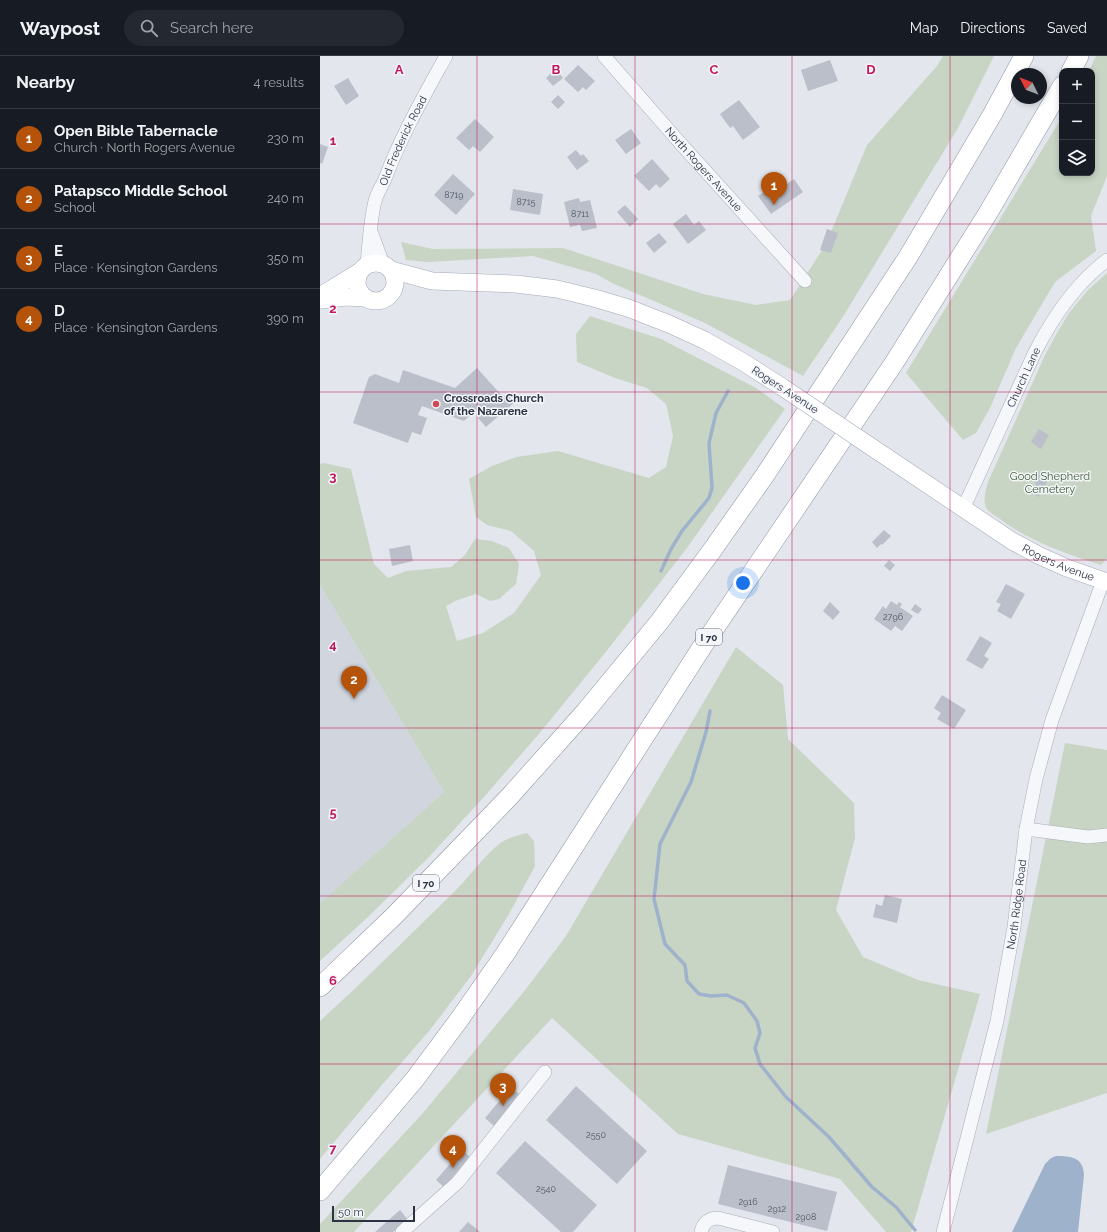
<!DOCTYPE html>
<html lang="en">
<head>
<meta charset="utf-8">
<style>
  body { margin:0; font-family:Raleway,sans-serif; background:#242831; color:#f1f3f6 }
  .controls { position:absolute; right:12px; top:12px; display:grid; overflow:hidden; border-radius:8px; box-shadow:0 2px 6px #0003 }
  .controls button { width:36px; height:36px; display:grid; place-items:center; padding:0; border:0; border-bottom:1px solid #363941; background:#171b24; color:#f1f3f6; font:20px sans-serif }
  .compass { position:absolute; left:691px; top:12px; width:36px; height:36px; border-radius:50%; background:#171b24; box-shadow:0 2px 6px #0003; rotate:312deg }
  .scale { position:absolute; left:12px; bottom:10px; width:83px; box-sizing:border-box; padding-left:4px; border:2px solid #2b3344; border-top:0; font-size:11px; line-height:14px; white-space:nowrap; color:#2b3344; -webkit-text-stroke:3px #f3f5f9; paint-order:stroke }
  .you { position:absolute; left:423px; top:527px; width:14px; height:14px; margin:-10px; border:3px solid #fff; border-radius:50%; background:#1a73e8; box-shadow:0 0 0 6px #1a73e833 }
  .badge { display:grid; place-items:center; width:26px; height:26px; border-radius:50%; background:#b45309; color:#fff; font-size:13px; font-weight:700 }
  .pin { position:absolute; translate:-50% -33px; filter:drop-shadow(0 1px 2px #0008) }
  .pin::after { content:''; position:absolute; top:21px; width:14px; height:12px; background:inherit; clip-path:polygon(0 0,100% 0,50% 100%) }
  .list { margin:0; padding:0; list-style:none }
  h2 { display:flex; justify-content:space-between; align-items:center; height:52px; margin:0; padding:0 16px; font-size:17px }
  h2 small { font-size:13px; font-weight:400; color:#9ea1a6 }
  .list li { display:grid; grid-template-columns:26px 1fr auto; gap:12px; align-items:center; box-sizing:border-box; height:60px; padding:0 16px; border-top:1px solid #363941 }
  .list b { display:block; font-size:15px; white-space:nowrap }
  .list p { margin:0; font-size:13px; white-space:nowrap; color:#9ea1a6 }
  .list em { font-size:13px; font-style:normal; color:#9ea1a6 }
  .icon { flex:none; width:22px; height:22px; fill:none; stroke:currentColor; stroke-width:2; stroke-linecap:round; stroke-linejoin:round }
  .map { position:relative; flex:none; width:787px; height:1176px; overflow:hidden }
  header { display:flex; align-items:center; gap:24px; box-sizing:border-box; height:56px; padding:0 20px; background:#171b24; border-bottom:1px solid #363941 }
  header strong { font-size:19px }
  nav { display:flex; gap:22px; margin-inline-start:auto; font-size:14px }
  .search { width:280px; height:36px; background:#242831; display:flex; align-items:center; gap:10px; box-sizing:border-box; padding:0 14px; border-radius:22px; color:#9ea1a6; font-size:15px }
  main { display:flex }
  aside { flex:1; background:#171b24 }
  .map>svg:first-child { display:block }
  .built { fill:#d1d5de }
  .green { fill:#c8d5c4 }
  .water { fill:#9fb2cb }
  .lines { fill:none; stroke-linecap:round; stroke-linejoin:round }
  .stream { stroke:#9fb2cb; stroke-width:3.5 }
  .building { fill:#babfc9 }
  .minor-casing { stroke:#a8adb6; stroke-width:14 }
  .major-casing { stroke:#a3aab7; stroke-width:18 }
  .highway-casing { stroke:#8b93a2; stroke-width:20 }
  .minor { stroke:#f6f7fa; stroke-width:13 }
  .major { stroke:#fff; stroke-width:17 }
  .highway { stroke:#fff; stroke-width:19 }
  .major-bridge-casing { stroke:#a3aab7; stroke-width:18; stroke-linecap:butt }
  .major-bridge { stroke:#fff; stroke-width:17 }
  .grid { fill:none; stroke:#c2185b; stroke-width:1; stroke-opacity:0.55 }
  .poi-dot { fill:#d04957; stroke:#f3f5f9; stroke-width:1.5 }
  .labels { text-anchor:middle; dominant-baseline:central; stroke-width:3; stroke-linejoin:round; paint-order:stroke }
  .number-label { font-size:9px; fill:#4f5665 }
  .shield { fill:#f3f5f9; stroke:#676d7a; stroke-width:1 }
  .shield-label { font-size:10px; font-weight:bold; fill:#2b3344 }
  .street-label { font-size:11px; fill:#2b3344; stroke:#f3f5f9 }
  .poi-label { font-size:11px; font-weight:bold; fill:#2b3344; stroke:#f3f5f9; text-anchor:start }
  .park-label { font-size:11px; fill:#3e6038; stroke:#f3f5f9 }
  .grid-label { font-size:13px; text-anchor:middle; font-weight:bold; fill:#c2185b; stroke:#f3f5f9; stroke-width:3; stroke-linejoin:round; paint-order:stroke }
</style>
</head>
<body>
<header>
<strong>Waypost</strong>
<div class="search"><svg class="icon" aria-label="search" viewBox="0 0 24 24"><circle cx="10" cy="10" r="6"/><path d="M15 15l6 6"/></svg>Search here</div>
<nav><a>Map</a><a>Directions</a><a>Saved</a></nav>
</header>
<main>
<aside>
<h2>Nearby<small>4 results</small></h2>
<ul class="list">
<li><span class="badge">1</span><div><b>Open Bible Tabernacle</b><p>Church · North Rogers Avenue</p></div><em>230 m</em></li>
<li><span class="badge">2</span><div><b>Patapsco Middle School</b><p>School</p></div><em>240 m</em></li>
<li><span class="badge">3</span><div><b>E</b><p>Place · Kensington Gardens</p></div><em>350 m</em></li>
<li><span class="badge">4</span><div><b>D</b><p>Place · Kensington Gardens</p></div><em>390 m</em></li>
</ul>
</aside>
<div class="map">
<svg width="787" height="1176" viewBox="0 0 787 1176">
  <rect width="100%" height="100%" fill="#e3e6ec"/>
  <!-- built -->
  <path class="built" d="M0 529 124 736 0 847Z"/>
  <!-- green -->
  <path class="green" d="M623 0H674L638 72 524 259 483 320 385 267 292 227 276 218 213 200 108 206 86 204 81 186 113 193 243 192 383 238 436 249 470 244 506 188 547 89 617 10Z
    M776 0H787V120L771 160 776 195 735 226 696 292 670 352 656 377 643 384 586 317 742 61V117H772V15H769Z
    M787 217V502L781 509C746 498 709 485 680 463 676 460 670 457 667 453 662 445 666 434 668 426L725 299 737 277 749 257 768 234Z
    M270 260 341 283 436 332 465 353 367 492 285 597 218 679 163 742 109 801 48 861 0 905V847L124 736 0 529V408L4 407 31 413 54 508 68 522 86 515 131 511 145 499 155 483 172 485 189 492 199 508 196 528 179 543 170 545 156 538 135 545 126 550 137 585 163 577 194 557 221 519 214 495 191 475 167 469 156 461 149 423 172 410 196 401 238 395 329 422 346 411 353 380 346 348 327 332 295 322 257 306 256 278Z
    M416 591 463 629 468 683 534 747 535 782 516 854 543 901 598 924 660 938 591 1176H566L520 1123 358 1078 232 962 34 1176H0V1168L103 1057 206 933 246 880Z
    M745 687 787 694V1037L666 1078Z
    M207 777 214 785 215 810 189 858 151 920 110 974 61 1030 0 1103V965C45 924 88 881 131 839 148 823 161 803 179 788 187 782 198 779 207 777Z"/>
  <!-- water -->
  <path class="water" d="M736 1100C751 1100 763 1101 764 1119L758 1176H692L725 1108 731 1102Z"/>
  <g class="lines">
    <!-- stream -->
    <path class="stream" d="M341 515 351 493 362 475 389 442 392 432 389 387 396 357 408 335
      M390 655 386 676 371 726 340 788 334 843 345 888 365 909 367 925 379 938 391 940 407 939 424 947 437 965 440 977 435 992 440 1008 466 1041 509 1081 552 1131 576 1151 595 1174"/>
  </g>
  <!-- building -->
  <path class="building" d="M510 4 518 25 488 35 481 14Z
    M258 9 275 25 266 34 263 31 258 36 244 23Z
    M236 13 243 22 233 30 226 22Z
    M28 22 39 40 26 49 14 30Z
    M238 39 245 46 238 53 231 46Z
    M419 44 440 71 423 84 413 70 410 72 400 58Z
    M155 63 174 81 160 96 153 90 149 94 136 82Z
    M311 73 321 87 306 98 295 84Z
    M0 88 8 91 2 108 0 107Z
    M256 94 261 100 263 98 269 105 257 114 247 101Z
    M332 103 350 123 340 132 336 128 329 135 314 120Z
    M133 118 155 138 136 159 114 139Z
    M474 123 483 136 451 158 438 140 457 128 460 133Z
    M193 133 223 138 220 159 190 154Z
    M259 142 260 146 270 144 277 172 262 175 260 169 250 171 244 146Z
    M305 149 318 163 310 171 297 156Z
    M366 158 374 169 379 165 386 174 368 188 353 168Z
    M507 173 518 177 511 197 500 194Z
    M339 177 347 186 334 197 326 187Z
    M157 312 183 341 188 337 196 345 166 371 158 362 162 358 157 353 144 365 102 350 98 359 107 362 101 379 92 376 88 387 33 367 49 321 55 318 79 327 83 314 135 332Z
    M719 373 729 379 721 393 711 386Z
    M715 414 729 422 719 441 711 437 716 427 710 423Z
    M564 474 571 480 562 489 561 488 557 492 552 486Z
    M90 489 93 505 72 510 69 493Z
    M569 504 575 509 570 515 564 510Z
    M686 528 705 538 691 563 677 555 681 548 676 546Z
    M571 545 577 549 579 546 582 548 580 551 593 560 582 575 575 570 571 575 554 563 563 550 566 553Z
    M510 546 520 556 513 564 503 555Z
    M595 548 602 553 598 558 591 554Z
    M660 580 672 587 664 600 669 603 662 613 646 604Z
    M622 639 646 654 634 673 617 663 621 657 614 652Z
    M565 839 582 843 577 867 553 861 556 848 562 850Z
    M256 1030 327 1095 297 1128 226 1064Z
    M191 1031 200 1039 174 1070 165 1062Z
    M205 1085 277 1149 253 1176H241L176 1117Z
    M142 1094 150 1101 124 1131 116 1124Z
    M408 1109 517 1136 507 1175 398 1148Z
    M80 1154 88 1164 73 1176H55Z
    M148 1166 160 1176H139Z"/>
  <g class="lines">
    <defs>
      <g id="minor">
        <path id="s1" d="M284 0 361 88 485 225"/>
        <path d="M52 178 63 208"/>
        <path id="s2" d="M47 208C49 187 50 166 55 145 57 137 62 130 65 123 81 80 104 40 126 0"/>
        <path id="s3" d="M643 453 715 296C733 261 755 228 787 204"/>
        <path d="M706 773 768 781 787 779"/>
        <path d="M82 1176 138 1126 225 1016"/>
        <path d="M381 1176C383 1167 389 1162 398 1162L453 1176"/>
        <path id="s4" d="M623 1176 677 965 694 871 706 773 716 723 732 664 783 525"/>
      </g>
      <g id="major">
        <circle cx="56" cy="226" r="19"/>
        <path d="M71 214 112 225 196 228 237 233 274 242 308 252 349 268 384 284 423 306 462 331"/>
        <path d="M0 240 39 216"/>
        <path d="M0 244 26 241 46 242"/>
        <path id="s5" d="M556 394 692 485 720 500 747 512 787 526"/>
      </g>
      <path id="highway" d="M751 15 759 0
        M0 931 74 860 190 740 265 656 340 565 393 493 445 419 588 201 672 59 704 0
        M0 1135 95 1023 141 961 185 898 382 591 574 307 668 157 742 30"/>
    </defs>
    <!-- minor casing -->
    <use href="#minor" class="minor-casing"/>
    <!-- major casing -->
    <use href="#major" class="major-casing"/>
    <!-- highway casing -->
    <use href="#highway" class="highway-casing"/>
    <!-- minor -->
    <use href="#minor" class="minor"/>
    <!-- major -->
    <use href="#major" class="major"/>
    <!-- highway -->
    <use href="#highway" class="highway"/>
    <defs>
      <path id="major-bridge" d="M462 331 556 394"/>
    </defs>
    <!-- major-bridge casing -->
    <use href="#major-bridge" class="major-bridge-casing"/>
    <!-- major-bridge -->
    <use href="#major-bridge" class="major-bridge"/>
  </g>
  <!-- grid -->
  <path class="grid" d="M157 0V1176M315 0V1176M472 0V1176M630 0V1176M0 168H787M0 336H787M0 504H787M0 672H787M0 840H787M0 1008H787"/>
  <!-- markers -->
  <circle class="poi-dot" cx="116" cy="348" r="4"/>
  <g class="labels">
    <!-- number labels -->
    <g class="number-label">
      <text x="134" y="139">8719</text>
      <text x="206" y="146">8715</text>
      <text x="260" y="158">8711</text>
      <text x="573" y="561">2796</text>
      <text x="276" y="1079">2550</text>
      <text x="226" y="1133">2540</text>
      <text x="428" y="1146">2916</text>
      <text x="457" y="1153">2912</text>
      <text x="486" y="1161">2908</text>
    </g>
    <!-- shield labels -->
    <g class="shield">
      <rect x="376" y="573" width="26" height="16" rx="3"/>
      <rect x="93" y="819" width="26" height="16" rx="3"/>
    </g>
    <g class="shield-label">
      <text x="389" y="581">I 70</text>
      <text x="106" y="827">I 70</text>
    </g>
    <!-- street labels -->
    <g class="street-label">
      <text stroke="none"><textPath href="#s2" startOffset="130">Old Frederick Road</textPath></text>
      <text stroke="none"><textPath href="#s1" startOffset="151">North Rogers Avenue</textPath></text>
      <text stroke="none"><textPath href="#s3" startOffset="145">Church Lane</textPath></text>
      <text transform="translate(465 334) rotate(33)">Rogers Avenue</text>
      <text stroke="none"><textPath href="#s5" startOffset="215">Rogers Avenue</textPath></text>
      <text stroke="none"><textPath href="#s4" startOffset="336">North Ridge Road</textPath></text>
    </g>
    <!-- poi labels -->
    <g class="poi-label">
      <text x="124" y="342">Crossroads Church<tspan x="124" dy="13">of the Nazarene</tspan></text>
    </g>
    <!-- park labels -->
    <g class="park-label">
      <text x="730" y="420">Good Shepherd<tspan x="730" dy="13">Cemetery</tspan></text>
    </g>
  </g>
  <g class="grid-label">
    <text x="79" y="18">A</text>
    <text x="236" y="18">B</text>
    <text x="394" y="18">C</text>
    <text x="551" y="18">D</text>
    <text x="13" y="89">1</text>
    <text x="13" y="257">2</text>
    <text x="13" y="425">3</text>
    <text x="13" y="593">4</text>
    <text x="13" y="761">5</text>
    <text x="13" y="929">6</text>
    <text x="13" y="1097">7</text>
  </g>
</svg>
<div class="controls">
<button>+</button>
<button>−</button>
<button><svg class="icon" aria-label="layers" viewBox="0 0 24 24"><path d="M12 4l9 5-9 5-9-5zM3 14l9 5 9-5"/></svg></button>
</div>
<svg class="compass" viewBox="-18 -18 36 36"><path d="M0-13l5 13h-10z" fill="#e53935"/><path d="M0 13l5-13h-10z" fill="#9ea1a6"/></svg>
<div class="scale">50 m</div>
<div class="you"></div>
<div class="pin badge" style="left:454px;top:149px">1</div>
<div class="pin badge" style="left:34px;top:643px">2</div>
<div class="pin badge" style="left:183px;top:1050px">3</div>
<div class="pin badge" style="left:133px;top:1112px">4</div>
</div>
</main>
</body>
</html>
